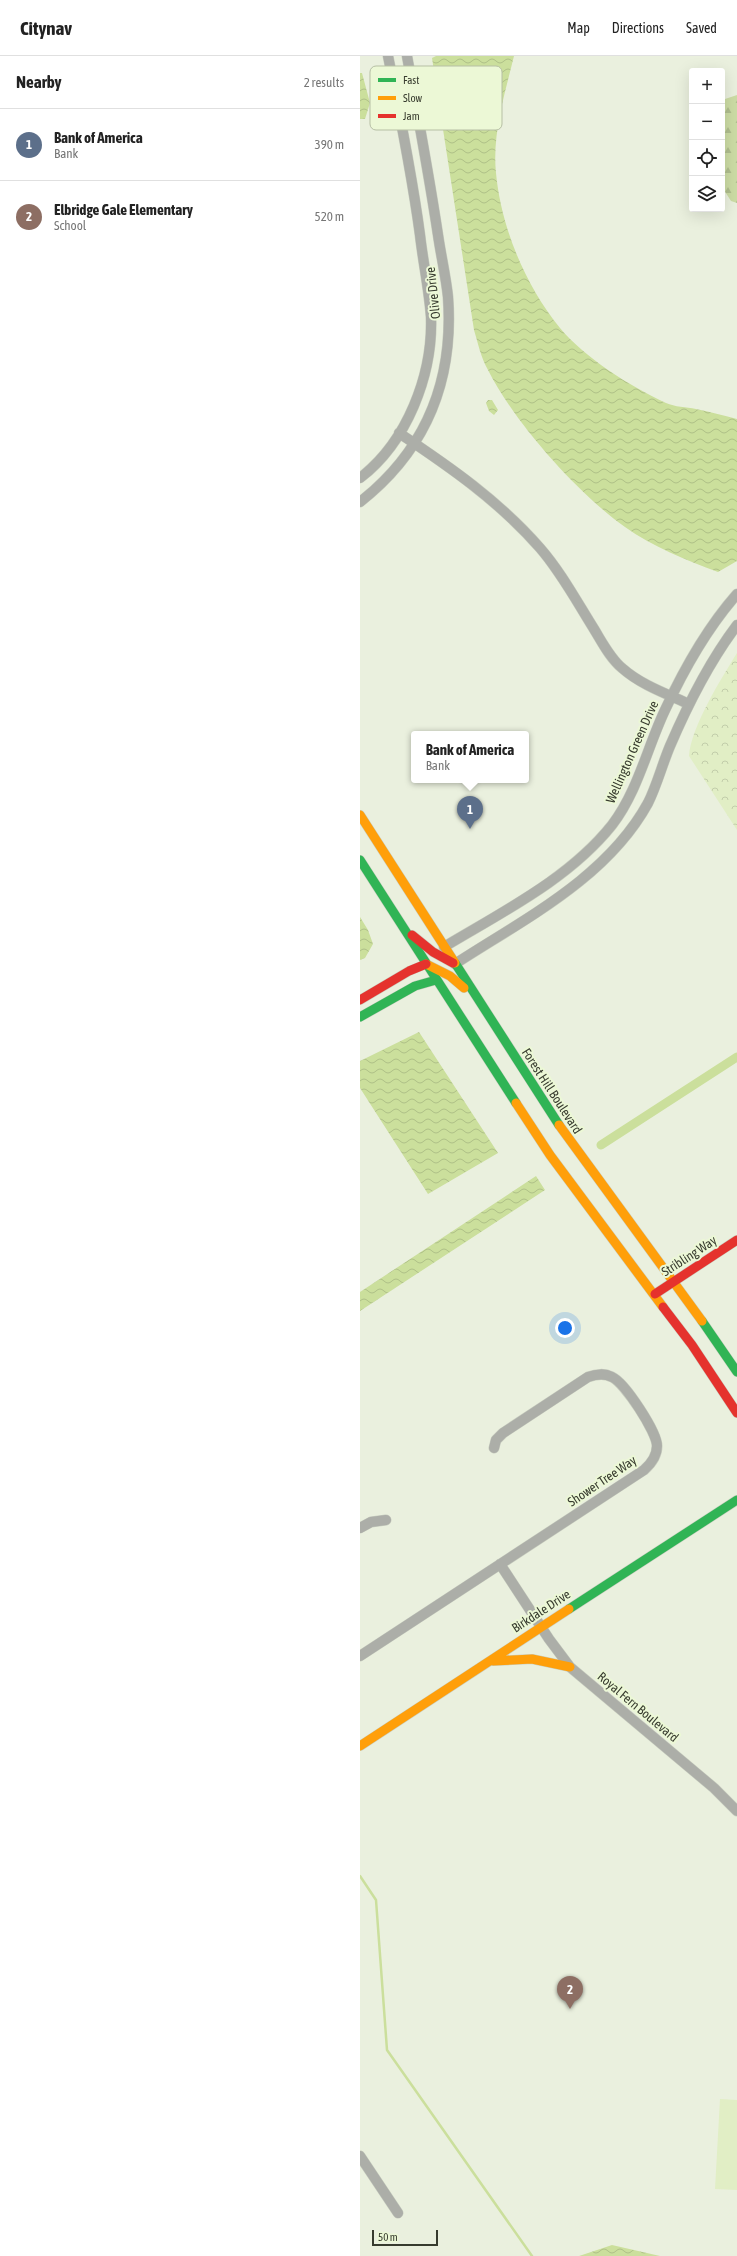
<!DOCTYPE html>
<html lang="en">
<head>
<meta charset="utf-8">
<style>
  body { margin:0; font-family:"Asap Condensed",sans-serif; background:#f2f2f2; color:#222 }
  .controls { position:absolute; right:12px; top:12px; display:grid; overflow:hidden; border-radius:4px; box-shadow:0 4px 16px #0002 }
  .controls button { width:36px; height:36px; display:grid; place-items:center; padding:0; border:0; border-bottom:1px solid #e0e0e0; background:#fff; color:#222; font:20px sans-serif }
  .scale { position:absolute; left:12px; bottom:10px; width:66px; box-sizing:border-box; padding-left:4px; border:2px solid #373b2e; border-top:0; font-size:11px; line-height:14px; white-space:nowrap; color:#373b2e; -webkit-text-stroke:3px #ecf8d6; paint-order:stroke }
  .you { position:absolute; left:205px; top:1272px; width:14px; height:14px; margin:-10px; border:3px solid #fff; border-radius:50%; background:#1a73e8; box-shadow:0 0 0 6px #1a73e833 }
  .badge { display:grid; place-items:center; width:26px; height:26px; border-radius:50%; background:#0b8043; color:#fff; font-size:13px; font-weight:700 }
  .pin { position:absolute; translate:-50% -33px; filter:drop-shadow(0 1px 2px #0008) }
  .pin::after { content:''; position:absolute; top:21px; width:14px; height:12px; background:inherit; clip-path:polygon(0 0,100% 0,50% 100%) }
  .popup { position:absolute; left:51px; top:675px; width:118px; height:52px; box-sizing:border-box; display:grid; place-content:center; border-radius:4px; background:#fff; filter:drop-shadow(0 1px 3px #0005); font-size:13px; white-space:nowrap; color:#767676 }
  .popup b { font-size:15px; color:#222 }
  .popup::after { content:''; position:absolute; left:50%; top:100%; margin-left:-8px; border:8px solid transparent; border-top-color:#fff }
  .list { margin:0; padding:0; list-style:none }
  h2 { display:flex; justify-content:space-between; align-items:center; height:52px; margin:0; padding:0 16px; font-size:17px }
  h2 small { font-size:13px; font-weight:400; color:#767676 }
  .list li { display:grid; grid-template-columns:26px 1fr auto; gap:12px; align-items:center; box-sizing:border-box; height:72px; padding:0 16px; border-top:1px solid #e0e0e0 }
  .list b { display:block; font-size:15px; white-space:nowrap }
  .list p { margin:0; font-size:13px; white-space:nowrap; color:#767676 }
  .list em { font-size:13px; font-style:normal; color:#767676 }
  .icon { flex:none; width:22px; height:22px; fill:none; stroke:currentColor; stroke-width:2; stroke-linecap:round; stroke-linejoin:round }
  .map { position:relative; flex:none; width:377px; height:2200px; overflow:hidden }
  header { display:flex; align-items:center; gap:24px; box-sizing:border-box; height:56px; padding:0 20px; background:#fff; border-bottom:1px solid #e0e0e0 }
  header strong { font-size:19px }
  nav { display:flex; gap:22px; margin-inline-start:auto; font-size:14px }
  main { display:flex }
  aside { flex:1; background:#fff }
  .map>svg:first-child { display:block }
  .forest { fill:url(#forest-firs) }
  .park { fill:url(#park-crowns) }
  .pitch { fill:#e1eec5 }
  .water { fill:url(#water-waves) }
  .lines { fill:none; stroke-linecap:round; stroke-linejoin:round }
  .stream { stroke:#cbdf9c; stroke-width:2.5 }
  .canal { stroke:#cbdf9c; stroke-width:9 }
  .street-casing { stroke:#c9cec0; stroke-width:11 }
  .fast-casing { stroke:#c9cec0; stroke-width:10 }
  .slow-casing { stroke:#c9cec0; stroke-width:10 }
  .jam-casing { stroke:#c9cec0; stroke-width:10 }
  .street { stroke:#acaea8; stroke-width:10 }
  .fast { stroke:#30b455; stroke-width:9 }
  .slow { stroke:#ff9f0a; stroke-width:9 }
  .jam { stroke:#e5322d; stroke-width:9 }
  .labels { text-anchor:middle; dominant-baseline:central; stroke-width:4; stroke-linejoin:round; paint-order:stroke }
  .street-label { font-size:13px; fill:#373b2e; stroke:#ecf8d6 }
  .key { fill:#ecf8d6; stroke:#b6bfa4; stroke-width:1 }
  .key-label { font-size:11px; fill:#373b2e }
</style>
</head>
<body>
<header>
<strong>Citynav</strong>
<nav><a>Map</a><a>Directions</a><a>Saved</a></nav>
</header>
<main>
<aside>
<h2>Nearby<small>2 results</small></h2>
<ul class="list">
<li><span class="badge" style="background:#5c6f8a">1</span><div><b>Bank of America</b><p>Bank</p></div><em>390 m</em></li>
<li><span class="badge" style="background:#8d6e63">2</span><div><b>Elbridge Gale Elementary</b><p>School</p></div><em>520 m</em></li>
</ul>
</aside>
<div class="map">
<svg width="377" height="2200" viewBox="0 0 377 2200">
  <defs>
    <pattern id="forest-firs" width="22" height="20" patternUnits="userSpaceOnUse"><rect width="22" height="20" fill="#ccdca4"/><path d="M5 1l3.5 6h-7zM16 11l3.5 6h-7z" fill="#b0be8e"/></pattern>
    <pattern id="park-crowns" width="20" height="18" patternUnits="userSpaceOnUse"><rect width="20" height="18" fill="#e1eec5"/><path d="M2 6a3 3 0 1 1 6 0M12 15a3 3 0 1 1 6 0" fill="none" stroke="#c2cdaa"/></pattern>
    <pattern id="water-waves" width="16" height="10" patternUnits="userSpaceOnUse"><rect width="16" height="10" fill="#cbdf9c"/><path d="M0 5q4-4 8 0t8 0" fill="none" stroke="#afc087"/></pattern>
  </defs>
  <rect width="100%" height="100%" fill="#eaf0de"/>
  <!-- forest -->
  <path class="forest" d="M377 39V147L371 145 362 131V44Z"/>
  <!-- park -->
  <path class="park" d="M377 597V774L329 700C331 671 361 623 377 597Z"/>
  <!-- pitch -->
  <path class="pitch" d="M360 2043 377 2044V2134L355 2133Z"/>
  <!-- water -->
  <path class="water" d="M76 0H154C145 37 132 78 136 117 141 171 165 229 200 272 224 301 271 331 306 347 315 351 326 351 336 353 350 356 363 359 377 363V505L358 516C326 504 293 491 265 471 217 437 154 366 128 314 121 302 118 287 114 274L72 2Z
    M0 17H2L10 47 5 63H0Z
    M128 344H132L138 354 134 359 129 355 126 347Z
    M0 861 8 874 13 888 5 902 0 904Z
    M59 976 138 1097 68 1138 0 1032V1005Z
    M176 1120 185 1134 0 1255V1236Z
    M252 2189 300 2200H219Z"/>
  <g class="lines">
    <!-- stream -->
    <path class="stream" d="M0 1820 16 1844 27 1994 172 2200"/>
    <!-- canal -->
    <path class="canal" d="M241 1089 377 1001"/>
    <defs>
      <path id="street" d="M39 377C90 411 139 445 180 492 201 516 217 546 234 573 242 586 250 602 262 612 281 629 307 638 329 648
        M0 422C47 386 73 319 71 261 69 233 63 206 60 179 52 119 40 59 28 0
        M0 446C66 394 94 324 88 241 86 221 81 200 78 179 69 119 58 60 47 0
        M84 891C142 856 209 823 252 769 278 735 287 692 305 654 324 613 347 572 377 538
        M95 908C164 863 247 822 288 747 297 729 302 709 310 690 328 648 349 606 377 569
        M0 1472 11 1466 26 1464
        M140 1508 189 1583 210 1611 354 1732 377 1755
        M0 1600 284 1414C292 1407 297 1400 297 1390 297 1376 265 1327 252 1321 244 1317 237 1318 228 1321L143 1377 136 1384 134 1392
        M0 2100 38 2157"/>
      <path id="fast" d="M0 804 156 1047
        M95 907 199 1069
        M0 961 55 930 76 924
        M342 1265 377 1316
        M209 1553 377 1444"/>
      <path id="slow" d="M0 759 95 907
        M66 908 90 920 104 932
        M156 1047 190 1099 303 1251
        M199 1069 342 1265
        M133 1605 172 1603 210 1611
        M0 1690 209 1553"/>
      <path id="jam" d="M52 879 73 896 93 907
        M0 944 49 915 66 908
        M295 1238 377 1184
        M303 1251 332 1289 377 1357"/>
    </defs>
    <!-- street casing -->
    <use href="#street" class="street-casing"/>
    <!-- fast casing -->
    <use href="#fast" class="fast-casing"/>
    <!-- slow casing -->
    <use href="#slow" class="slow-casing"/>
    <!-- jam casing -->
    <use href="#jam" class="jam-casing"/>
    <!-- street -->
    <use href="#street" class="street"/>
    <!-- fast -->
    <use href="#fast" class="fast"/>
    <!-- slow -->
    <use href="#slow" class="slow"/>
    <!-- jam -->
    <use href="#jam" class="jam"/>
  </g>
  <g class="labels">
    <!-- street labels -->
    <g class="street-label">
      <text transform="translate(73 237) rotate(-96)">Olive Drive</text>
      <text transform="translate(272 696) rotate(-66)">Wellington Green Drive</text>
      <text transform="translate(192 1035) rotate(57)">Forest Hill Boulevard</text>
      <text transform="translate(329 1200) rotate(-33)">Stribling Way</text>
      <text transform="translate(242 1425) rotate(-34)">Shower Tree Way</text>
      <text transform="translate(181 1555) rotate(-33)">Birkdale Drive</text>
      <text transform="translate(278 1651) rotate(40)">Royal Fern Boulevard</text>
    </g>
  </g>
  <!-- legend -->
  <rect x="10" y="10" width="132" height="64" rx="6" class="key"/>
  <rect x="18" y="22" width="18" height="4" fill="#30b455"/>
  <rect x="18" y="40" width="18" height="4" fill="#ff9f0a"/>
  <rect x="18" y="58" width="18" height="4" fill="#e5322d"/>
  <g class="key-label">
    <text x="43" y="28">Fast</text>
    <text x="43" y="46">Slow</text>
    <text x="43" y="64">Jam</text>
  </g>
</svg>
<div class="controls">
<button>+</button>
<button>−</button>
<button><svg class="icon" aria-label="locate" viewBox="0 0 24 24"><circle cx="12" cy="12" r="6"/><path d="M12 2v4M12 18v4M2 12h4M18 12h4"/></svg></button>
<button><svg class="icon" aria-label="layers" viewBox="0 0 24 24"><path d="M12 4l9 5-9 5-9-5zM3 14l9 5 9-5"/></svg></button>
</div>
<div class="scale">50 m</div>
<div class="you"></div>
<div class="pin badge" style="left:110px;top:773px;background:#5c6f8a">1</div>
<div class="popup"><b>Bank of America</b>Bank</div>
<div class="pin badge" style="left:210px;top:1953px;background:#8d6e63">2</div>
</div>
</main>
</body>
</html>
